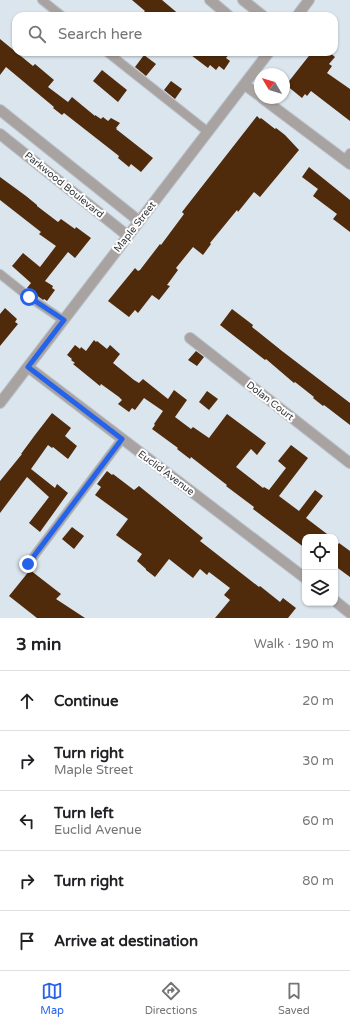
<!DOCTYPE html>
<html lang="en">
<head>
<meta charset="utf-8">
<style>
  body { margin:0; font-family:"Varela Round",sans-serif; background:#f6f6f6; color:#202124 }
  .controls { position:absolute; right:12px; bottom:12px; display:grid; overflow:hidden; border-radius:8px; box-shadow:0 1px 3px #0004 }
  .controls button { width:36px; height:36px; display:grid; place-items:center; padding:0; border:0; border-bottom:1px solid #e0e0e0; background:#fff; color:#202124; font:20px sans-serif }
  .compass { position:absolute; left:254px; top:68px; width:36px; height:36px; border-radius:50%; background:#fff; box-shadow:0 1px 3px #0004; rotate:308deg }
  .stop { position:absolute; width:12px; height:12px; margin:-9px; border:3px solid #2563eb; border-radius:50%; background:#fff }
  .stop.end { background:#2563eb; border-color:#fff; box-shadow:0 1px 4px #0008 }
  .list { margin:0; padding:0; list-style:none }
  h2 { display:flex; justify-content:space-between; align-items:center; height:52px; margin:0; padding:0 16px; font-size:17px }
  h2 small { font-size:13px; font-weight:400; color:#757577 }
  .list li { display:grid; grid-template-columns:26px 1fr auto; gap:12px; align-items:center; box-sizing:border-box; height:60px; padding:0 16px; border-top:1px solid #e0e0e0 }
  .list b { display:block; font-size:15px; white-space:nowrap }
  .list p { margin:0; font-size:13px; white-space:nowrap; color:#757577 }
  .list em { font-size:13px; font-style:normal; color:#757577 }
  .icon { flex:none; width:22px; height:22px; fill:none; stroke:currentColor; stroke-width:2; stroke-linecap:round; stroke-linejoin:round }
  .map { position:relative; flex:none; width:350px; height:618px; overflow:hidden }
  .search { position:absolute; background:#fff; box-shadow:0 1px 3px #0004; left:12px; right:12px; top:12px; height:44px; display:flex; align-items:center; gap:10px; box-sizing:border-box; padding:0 14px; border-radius:12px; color:#757577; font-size:15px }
  .sheet { height:352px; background:#fff }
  nav { display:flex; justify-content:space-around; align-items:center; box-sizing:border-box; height:56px; border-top:1px solid #e0e0e0; background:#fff; font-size:11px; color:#757577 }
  nav a { display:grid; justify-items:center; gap:2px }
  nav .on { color:#2563eb }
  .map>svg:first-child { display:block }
  .building { fill:#4f2a0b }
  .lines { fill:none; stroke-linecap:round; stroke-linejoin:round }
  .lane-casing { stroke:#b9c2c9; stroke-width:10 }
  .street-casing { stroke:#b9c2c9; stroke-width:12 }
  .lane { stroke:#a8a3a1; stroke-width:8 }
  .street { stroke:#a8a3a1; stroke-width:10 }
  .route { stroke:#2563eb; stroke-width:5 }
  .labels { text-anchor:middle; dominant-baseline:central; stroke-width:4; stroke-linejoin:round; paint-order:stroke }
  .street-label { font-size:10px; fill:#33363a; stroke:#fff }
</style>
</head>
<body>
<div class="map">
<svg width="350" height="618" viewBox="0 0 350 618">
  <rect width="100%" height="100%" fill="#dbe5ed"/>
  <!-- building -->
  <path class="building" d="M132 0H162L181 16H140L145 11Z
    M0 39 33 66 35 64 54 80 48 87 68 102 72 97 95 116V115L101 119 103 117 108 121 111 118 120 123 116 128H117L116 129 153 158 141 172 131 164 129 167 118 158 119 156 64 113 62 115 53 108 54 107 6 67 0 75Z
    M187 52H231L226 58 230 61 224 70 219 66 216 70 210 65 208 68Z
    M312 52H329L335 57 329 64 332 66 327 73 350 89V121L311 91 307 96 305 94 302 98 286 85Z
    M144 55 156 64 146 76 135 67Z
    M102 70 127 90 118 102 93 81Z
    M171 81 182 89 175 99 164 90Z
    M257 116 260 119 261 118 275 129 276 128 285 135 299 150 260 197 254 192 238 212 237 210 210 243 211 244 203 255 193 247 176 268 178 270 167 285 170 286 159 300 152 295 138 313 135 310 129 317 108 301 135 268 138 271 140 270 160 244 161 245 184 214 182 212Z
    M309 167 350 200V232L333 219 337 214 313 196 318 189 302 177Z
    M0 177 26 196 37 205V206L58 222 61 219 75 229 76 227 91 238 75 258 68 252 45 281 53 286 52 288 55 290 47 301 44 299 43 300 27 288 31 283 12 266 23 253 40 267 56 246 39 234 41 232 0 200Z
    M5 308 17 319 15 322 18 324 0 346V314Z
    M232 309 253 325 252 327 282 351 350 403V425L324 405 323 406 313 398 314 397 295 382 294 383 266 359 265 360 220 325Z
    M94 340 96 342 97 341 107 349 110 345 120 354 113 363 134 380 139 383 143 379 168 399 174 390 187 400 175 417 191 429 193 427 209 438 227 414 266 443 257 455 251 449 236 467 263 488 264 487 269 490 286 468 278 461 291 445 308 458 279 496 299 511 315 490 323 496 306 518 331 537H305V548L253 509 254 507 226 486 227 485 223 482 191 457 190 459 177 449 178 448 152 429 155 425 154 424 163 411 144 398 135 410 132 408 129 412 118 404 122 400 119 397 101 384 100 386 73 364 75 363 71 360 72 359 67 355 75 345 80 349 81 347 86 351Z
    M196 351 204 357 197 366 188 360Z
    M207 391 218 399 209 410 199 402Z
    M52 413 71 428 65 436 77 446 68 459 53 447 52 448 48 445 31 469 55 488 57 484 68 493 40 532 29 523 49 497 27 477 0 513V481L22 454H21L35 435Z
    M107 471 112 475 113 474 134 490 139 486 203 538 200 541 259 587 260 586 280 602 283 598 296 608 288 618H215L230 600 224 595 230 588 209 572 207 575 200 569 193 578 169 559 155 577 146 570V569L137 561 142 554 116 535 128 519 95 495 101 487 97 484Z
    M72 527 84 536 74 549 62 539Z
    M339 543 350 551V577L335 566V549Z
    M30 570 61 594 56 599 85 618H37L9 596Z"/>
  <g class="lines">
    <defs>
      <path id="lane" d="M42 0 62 16
        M107 52 208 132
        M345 160 350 153
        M0 274 29 297 63 320
        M28 564 122 439"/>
      <path id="street" d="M210 0 229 16
        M243 0 263 16
        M297 16 309 0
        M245 85 260 96
        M262 98 350 164
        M0 110 139 221
        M0 134 128 236
        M190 338 350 463
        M28 367 305 578
        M0 403 269 52
        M335 601 350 613"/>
    </defs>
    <!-- lane casing -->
    <use href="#lane" class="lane-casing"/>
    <!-- street casing -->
    <use href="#street" class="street-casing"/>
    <!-- lane -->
    <use href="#lane" class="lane"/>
    <!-- street -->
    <use href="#street" class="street"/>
  </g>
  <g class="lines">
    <!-- route -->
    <path class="route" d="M28 564 122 439 28 367 64 320 29 297"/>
  </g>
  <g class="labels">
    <!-- street labels -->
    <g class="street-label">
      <text transform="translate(64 185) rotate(39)">Parkwood Boulevard</text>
      <text transform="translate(135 227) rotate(-52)">Maple Street</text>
      <text transform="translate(270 401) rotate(38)">Dolan Court</text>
      <text transform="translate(166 473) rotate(37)">Euclid Avenue</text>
    </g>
  </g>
</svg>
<div class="controls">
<button><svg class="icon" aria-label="locate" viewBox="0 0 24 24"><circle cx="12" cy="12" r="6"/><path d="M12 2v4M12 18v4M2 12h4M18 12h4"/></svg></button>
<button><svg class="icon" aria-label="layers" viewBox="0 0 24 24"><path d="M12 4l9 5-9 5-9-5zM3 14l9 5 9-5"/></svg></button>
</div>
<svg class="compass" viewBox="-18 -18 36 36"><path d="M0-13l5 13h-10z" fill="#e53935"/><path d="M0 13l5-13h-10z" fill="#757577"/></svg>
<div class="stop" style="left:29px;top:297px"></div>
<div class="stop end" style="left:28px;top:564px"></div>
<div class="search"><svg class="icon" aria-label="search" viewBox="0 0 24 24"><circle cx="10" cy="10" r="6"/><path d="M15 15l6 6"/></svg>Search here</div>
</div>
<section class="sheet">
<h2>3 min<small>Walk · 190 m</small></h2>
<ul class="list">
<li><svg class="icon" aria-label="ahead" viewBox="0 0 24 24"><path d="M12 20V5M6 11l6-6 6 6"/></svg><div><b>Continue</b></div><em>20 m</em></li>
<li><svg class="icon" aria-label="right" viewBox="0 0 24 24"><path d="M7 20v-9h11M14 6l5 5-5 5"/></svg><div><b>Turn right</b><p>Maple Street</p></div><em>30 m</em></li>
<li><svg class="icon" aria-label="left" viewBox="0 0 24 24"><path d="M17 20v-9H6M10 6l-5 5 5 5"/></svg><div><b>Turn left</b><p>Euclid Avenue</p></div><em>60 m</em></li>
<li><svg class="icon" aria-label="right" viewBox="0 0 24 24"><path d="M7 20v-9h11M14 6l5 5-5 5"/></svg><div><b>Turn right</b></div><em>80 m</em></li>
<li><svg class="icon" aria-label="arrive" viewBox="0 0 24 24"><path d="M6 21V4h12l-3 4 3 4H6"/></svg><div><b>Arrive at destination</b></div></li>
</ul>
</section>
<nav>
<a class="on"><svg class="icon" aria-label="map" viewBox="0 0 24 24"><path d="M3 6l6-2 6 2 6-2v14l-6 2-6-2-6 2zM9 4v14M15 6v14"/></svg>Map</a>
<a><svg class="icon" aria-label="directions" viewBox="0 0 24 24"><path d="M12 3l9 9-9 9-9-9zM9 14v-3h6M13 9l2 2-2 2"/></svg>Directions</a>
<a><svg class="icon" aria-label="saved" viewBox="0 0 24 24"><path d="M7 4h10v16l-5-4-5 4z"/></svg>Saved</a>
</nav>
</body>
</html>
